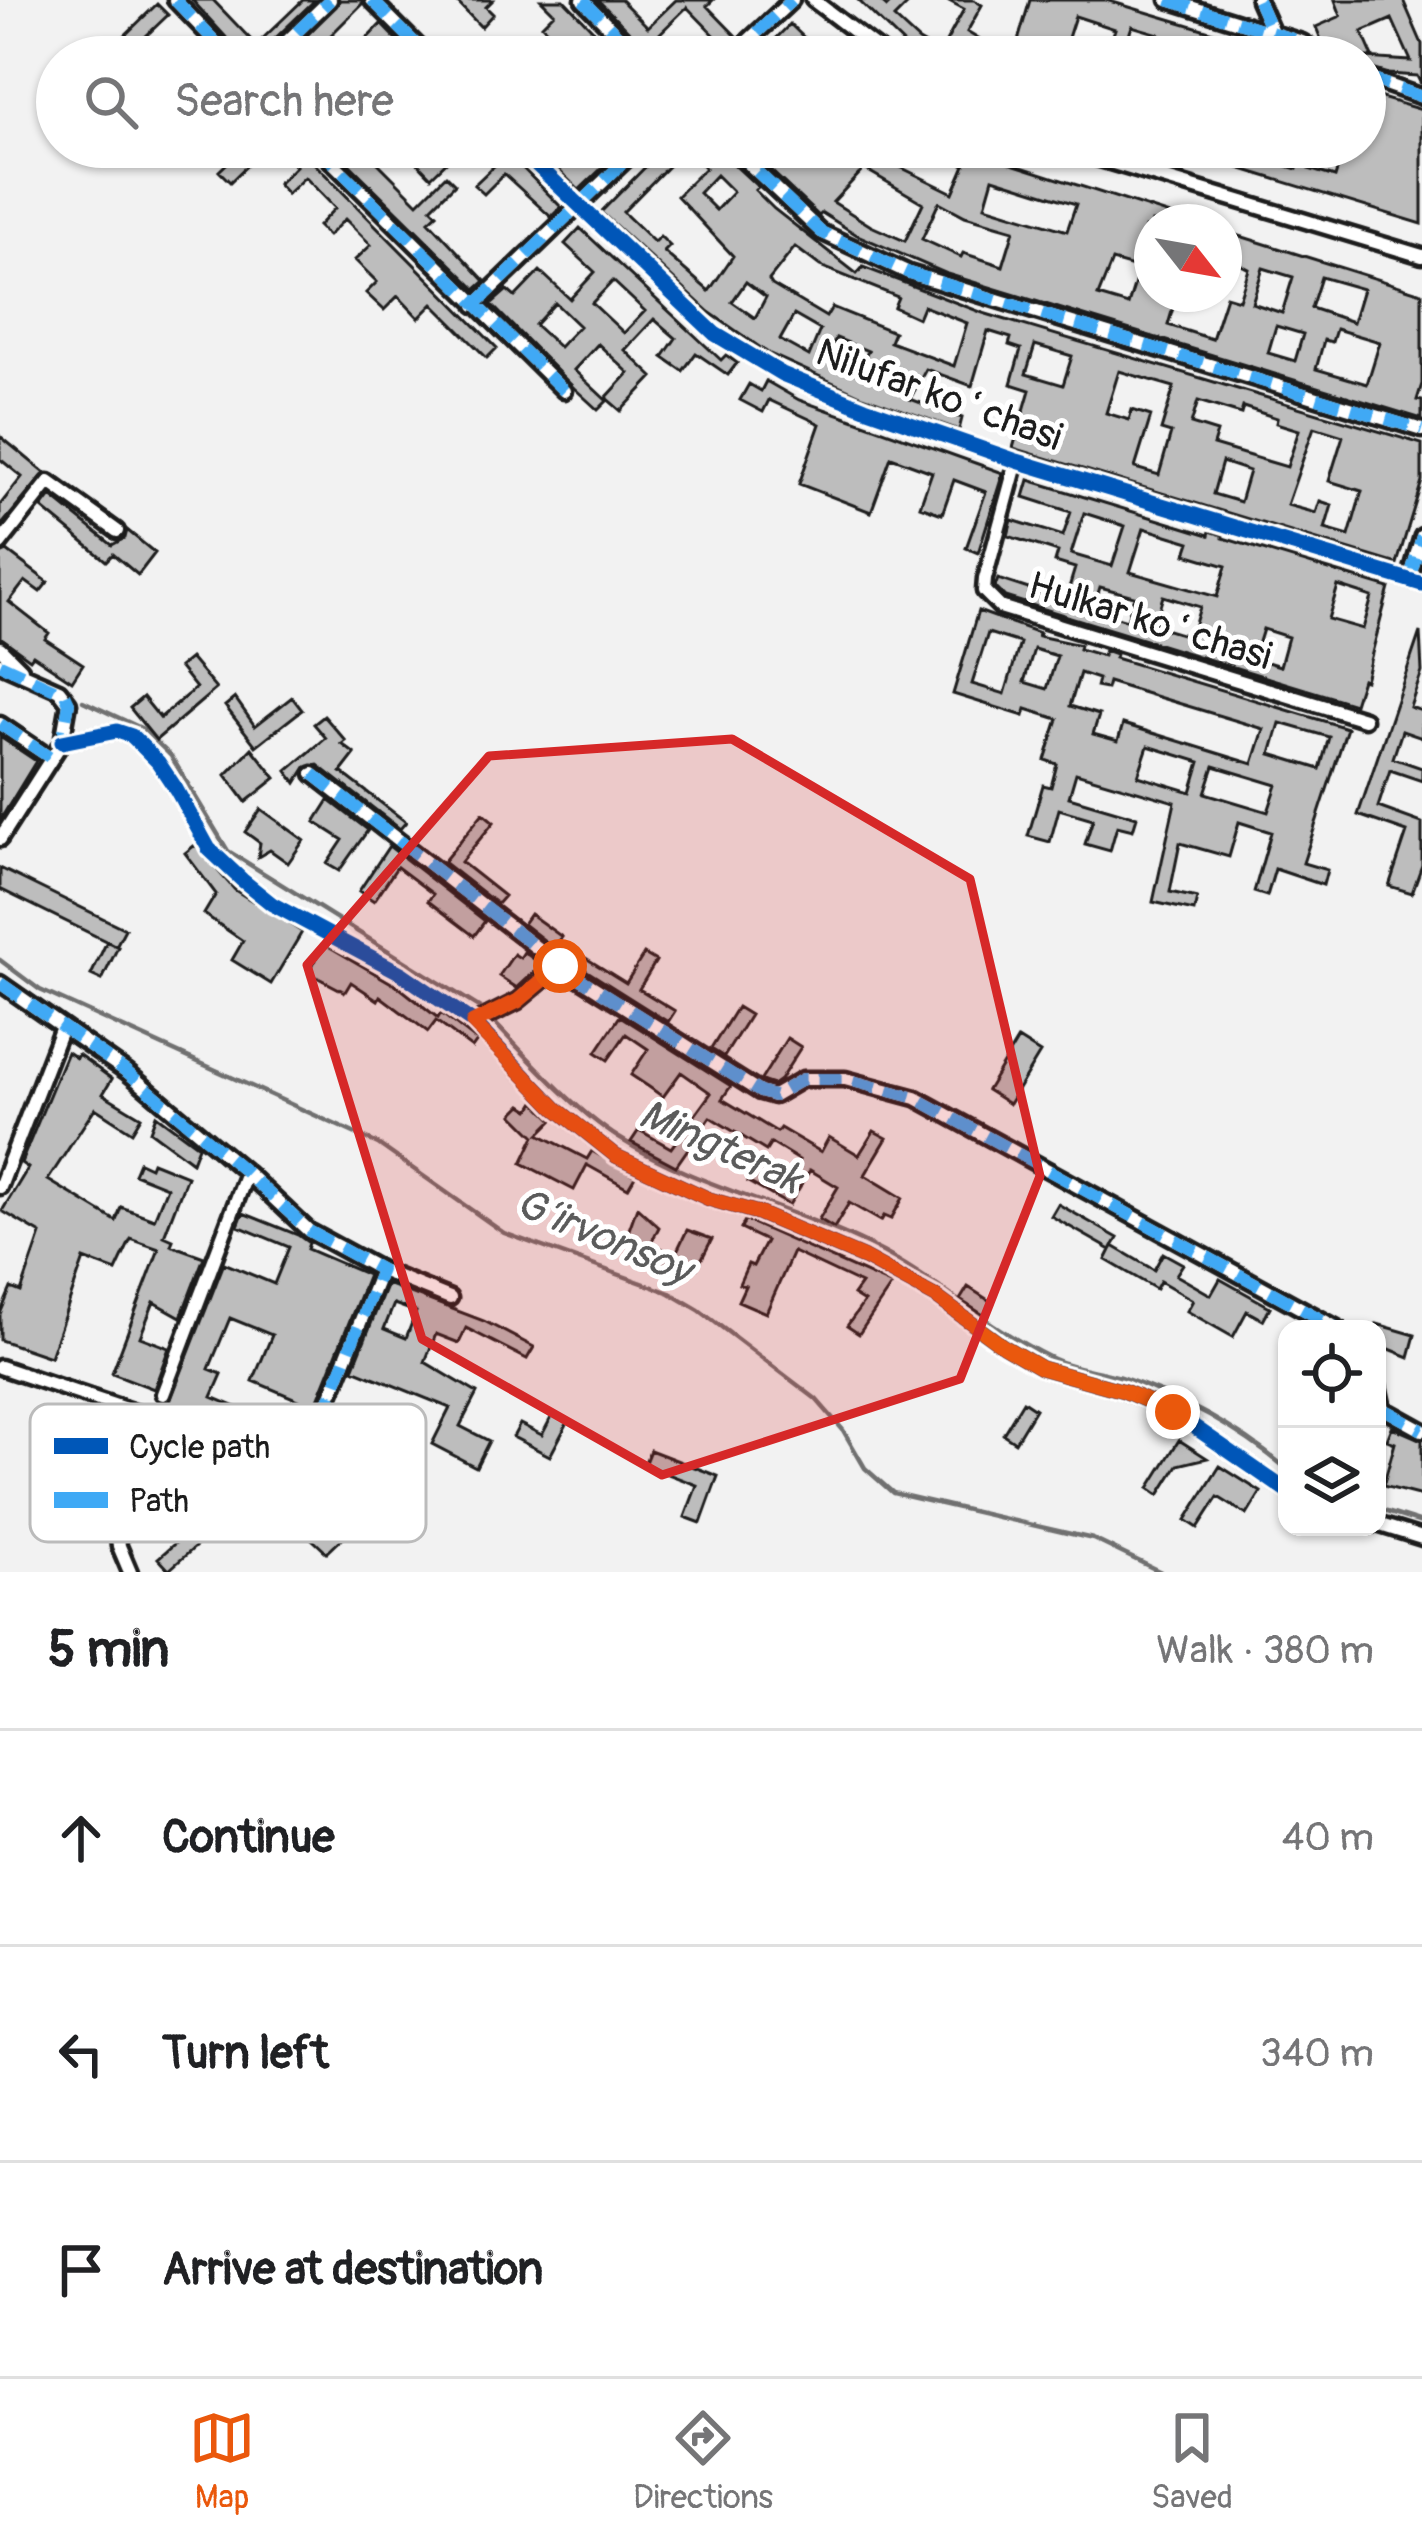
<!DOCTYPE html>
<html lang="en">
<head>
<meta charset="utf-8">
<style>
  body { margin:0; font-family:Pangolin,sans-serif; background:#f2f2f2; color:#202124 }
  .controls { position:absolute; right:36px; bottom:36px; display:grid; overflow:hidden; border-radius:24px; box-shadow:0 3px 9px #0004 }
  .controls button { width:108px; height:108px; display:grid; place-items:center; padding:0; border:0; border-bottom:3px solid #e0e0e0; background:#fff; color:#202124; font:60px sans-serif }
  .compass { position:absolute; left:1134px; top:204px; width:108px; height:108px; border-radius:50%; background:#fff; box-shadow:0 3px 9px #0004; rotate:121deg }
  .stop { position:absolute; width:36px; height:36px; margin:-27px; border:9px solid #ea580c; border-radius:50%; background:#fff }
  .stop.end { background:#ea580c; border-color:#fff; box-shadow:0 3px 12px #0008 }
  .list { margin:0; padding:0; list-style:none }
  h2 { display:flex; justify-content:space-between; align-items:center; height:156px; margin:0; padding:0 48px; font-size:51px }
  h2 small { font-size:39px; font-weight:400; color:#757577 }
  .list li { display:grid; grid-template-columns:78px 1fr auto; gap:36px; align-items:center; box-sizing:border-box; height:216px; padding:0 48px; border-top:3px solid #e0e0e0 }
  .list b { display:block; font-size:45px; white-space:nowrap }
  .list em { font-size:39px; font-style:normal; color:#757577 }
  .icon { flex:none; width:66px; height:66px; fill:none; stroke:currentColor; stroke-width:2; stroke-linecap:round; stroke-linejoin:round }
  .map { position:relative; flex:none; width:1422px; height:1572px; overflow:hidden }
  .search { position:absolute; background:#fff; box-shadow:0 3px 9px #0004; left:36px; right:36px; top:36px; height:132px; display:flex; align-items:center; gap:30px; box-sizing:border-box; padding:0 42px; border-radius:66px; color:#757577; font-size:45px }
  .sheet { height:804px; background:#fff }
  nav { display:flex; justify-content:space-around; align-items:center; box-sizing:border-box; height:168px; border-top:3px solid #e0e0e0; background:#fff; font-size:33px; color:#757577 }
  nav a { display:grid; justify-items:center; gap:6px }
  nav .on { color:#ea580c }
  .map>svg:first-child { display:block }
  .lines { fill:none; stroke-linecap:round; stroke-linejoin:round }
  .stream { stroke:#707070; stroke-width:4.5 }
  .building { fill:#bdbdbd; stroke:#1c1c1c; stroke-width:3; fill-rule:evenodd }
  .street-casing { stroke:#1c1c1c; stroke-width:21 }
  .street { stroke:#fff; stroke-width:12 }
  .quiet { stroke:#3fa9f5; stroke-width:12; stroke-dasharray:24 12; stroke-linecap:butt }
  .cycleway-casing { stroke:#fff; stroke-width:22 }
  .cycleway { stroke:#0057b8; stroke-width:15 }
  .route { stroke:#ea580c; stroke-width:15 }
  .marked { fill:#d62828; fill-opacity:0.2; stroke:#d62828; stroke-width:9; stroke-linejoin:round }
  .labels { text-anchor:middle; dominant-baseline:central; stroke-width:10; stroke-linejoin:round; paint-order:stroke }
  .street-label { font-size:39px; fill:#1c1c1c; stroke:#fff }
  .water-label { font-size:42px; font-style:italic; fill:#5b5b5b; stroke:#fff }
  .key { fill:#fff; stroke:#bbb; stroke-width:3 }
  .key-label { font-size:33px; fill:#1c1c1c }
</style>
</head>
<body>
<div class="map">
<svg width="1422" height="1572" viewBox="0 0 1422 1572">
  <rect width="100%" height="100%" fill="#f2f2f2"/>
  <filter id="ink" filterUnits="userSpaceOnUse"><feTurbulence type="fractalNoise" baseFrequency=".00833" numOctaves="2"/><feDisplacementMap in="SourceGraphic" scale="24" xChannelSelector="R" yChannelSelector="G"/><feConvolveMatrix kernelMatrix="1 2 1 2 8 2 1 2 1" color-interpolation-filters="sRGB"/></filter>
  <g filter="url(#ink)">
    <g class="lines">
      <!-- stream -->
      <path class="stream" d="M83 701 143 729 171 756 228 851 485 1011
        M0 960 40 990 378 1144 504 1233 670 1293 699 1310 816 1399 843 1430 865 1468 893 1493 1093 1539 1161 1572
        M492 1020C528 1058 576 1111 619 1138 696 1187 790 1206 871 1246 935 1277 986 1327 1049 1357 1071 1368 1097 1370 1120 1377 1180 1397 1238 1428 1287 1469
        M1377 1509 1422 1523"/>
    </g>
    <!-- building -->
    <path class="building" d="M192 0H213L256 45 303 0H315L264 49 261 57H244Z
      M340 0H362V4L330 36 350 56 381 24 413 57H308L297 46Z
      M455 0H493L486 7 493 14 481 27Z
      M541 0H564L619 57H594L570 32 559 43 542 25 554 13Z
      M598 0H621L648 27 676 0H713L707 6 737 37 726 47 687 7 645 48Z
      M858 0H879L887 7 894 0H912L894 18 919 41 940 53 964 9 947 0H974L982 5 967 32 980 40 969 57H917Z
      M1030 0H1106L1253 44 1283 54V57H1230L1217 53 1216 57H1152L1159 34 1132 26 1122 57H1035L1015 51ZM1075 16 1115 29 1107 53 1067 41Z
      M1335 0H1403L1422 44V86L1417 76 1389 74 1365 67V58L1411 61 1392 19 1362 32 1373 57H1338L1334 49 1322 42 1316 27 1341 16Z
      M157 4 168 15 125 56 114 46Z
      M790 24 824 57H758Z
      M1365 93 1422 110V224L1180 150V147H1268L1264 159 1297 169 1300 158 1312 162 1309 169 1335 177 1344 147H1365L1369 109 1365 108Z
      M244 147H266L230 182 219 171Z
      M278 147H298L497 348 487 358 433 304 419 318 398 296 384 310 366 293 377 282 355 260 371 245 345 219 328 236 318 226 335 208 305 177 287 194 278 184 296 166Z
      M332 147H362L418 203 446 175 455 184 431 208 437 214 429 221 485 281 476 289Z
      M402 147H462L431 177Z
      M477 147H502L561 207 551 217 504 174 484 194 474 185 495 165Z
      M535 147H624L579 190Z
      M665 147H708L725 161 728 159 758 187 755 190 774 209 857 274 863 267 983 313 1422 444V481L1397 564 1013 448 1030 390 1011 384 1021 349 1009 345 1011 338 988 331 972 386 926 369 910 399 962 418 959 430 863 396 768 353 709 312 601 212ZM686 148 705 168 677 196 733 256 709 291 664 252 670 246 660 236 654 242 623 212ZM716 175 733 192 716 210 699 193ZM795 247 820 266 898 297 894 307 918 318 923 306 967 323 954 366 890 342 894 332 832 307 826 317 772 285 769 280ZM746 282 766 297 755 318 732 302ZM794 315 820 330 809 356 780 340ZM836 338 868 351 857 374 826 361ZM1035 345 1072 356 1063 385 1026 374ZM1119 371 1174 387 1161 430 1171 433 1159 475 1135 468 1151 416 1132 410 1129 420 1106 413ZM1198 401 1241 414 1243 407 1277 418 1276 423 1299 430 1287 467 1213 445 1217 432 1191 424ZM1314 427 1343 436 1329 481 1362 491 1349 536 1325 529 1332 505 1320 501 1316 513 1287 505ZM1222 462 1249 471 1240 502 1213 494Z
      M746 147H834L861 172 833 202 871 226 905 241 923 203 865 169 878 147H894L886 160 953 193 965 165 922 147H959L1183 219V222H1152V230L1145 228 1133 267 1112 261 1098 296 1128 305 1139 270 1152 274V294H1177L1168 325 1212 339 1226 296 1239 300 1249 269 1224 256V231L1422 293V384L1417 400 1422 401V419L947 274 857 235 822 213 819 216ZM993 178 1076 204 1067 231 985 206ZM939 202 965 216 1014 230 1003 266 963 253 961 257 922 239ZM1263 268 1293 277 1282 313 1252 303ZM1321 277 1363 289 1353 322 1311 308ZM1276 326 1303 334 1295 361 1268 353ZM1336 329 1380 342 1367 384 1316 369 1324 340 1332 342Z
      M580 228 721 360 726 355 737 363 728 375 696 353 683 371 663 357 676 338 654 319 625 350 653 377 621 411 606 398 629 373 598 344 574 370 607 401 598 410 574 388 491 304 507 290 515 297 540 271 570 299 595 272 565 244ZM613 281 645 311 624 333 592 303ZM555 303 579 326 559 347 535 325Z
      M766 381 799 400 1003 473 978 553 966 548 986 492 954 480 942 514 920 506 932 472 891 457 871 512 799 484 820 424 769 400 763 412 740 400 749 384 761 391Z
      M0 436 45 473 0 527V505L22 477 0 459Z
      M1029 480 1209 535 1210 531 1223 535V538L1389 588 1365 680 1362 679 1354 704 1005 597 995 587 998 579 1065 601 1075 568 1055 562 1058 552 1008 536 1012 520 1063 536 1071 512 1024 497ZM1084 513 1125 526 1112 566 1071 554ZM1144 528 1190 542 1186 554 1226 566 1217 597 1130 572ZM1338 586 1372 597 1363 629 1328 619ZM1100 587 1134 596 1127 620 1093 610ZM1163 596 1200 607 1191 637 1154 626ZM1263 629 1288 637 1280 666 1254 658Z
      M51 496 112 545 125 538 127 530 155 553 138 575 113 554 106 561 42 508Z
      M7 551 48 582 40 592 25 581 9 602 49 633 45 639 83 664 72 681 33 655 30 659 0 637V554Z
      M978 611 1039 633 1038 636 1080 645 1079 649 1103 656 1105 650 1116 654 1115 658 1347 728 1303 863 1327 870 1323 885 1275 869 1267 896 1254 892 1271 832 1239 822 1229 857 1180 843 1170 892 1197 898 1194 911 1153 902 1175 802 1076 773 1069 797 1137 817 1133 830 1117 826 1110 851 1085 844 1093 819 1059 809 1050 842 1028 836 1043 785 1051 787 1057 764 1045 760 1058 719 1026 709 1024 716 953 694ZM988 633 1020 643 1005 694 972 684ZM1034 649 1057 656 1047 689 1024 682ZM1080 673 1098 679 1096 687 1106 689 1108 682 1264 729 1253 764 1123 724 1118 741 1093 734 1099 715 1070 706ZM1280 723 1329 737 1320 769 1271 754ZM1148 746 1200 762 1191 792 1138 776ZM1214 766 1277 785 1268 812 1205 793Z
      M1420 632 1422 672 1410 707 1422 711V738L1402 731 1393 758 1422 768V781L1390 770 1378 807 1422 823V865L1412 893 1389 886 1407 832 1358 815Z
      M190 658 216 689 156 740 130 708 143 697 160 718 187 695 196 688 179 667Z
      M292 697 302 710 256 746 225 706 235 698 255 726Z
      M324 716 346 741 342 744 355 754 341 772 406 822 400 829 318 765 306 767 296 783 287 771 326 738 314 724Z
      M0 737 36 761 0 820Z
      M252 748 276 778 246 802 226 775Z
      M329 800 368 830 339 871 327 864 343 840 315 822Z
      M261 809 304 840 288 863 270 850 258 857 260 843 245 832Z
      M483 813 494 822 461 862 504 896 497 904 443 862Z
      M195 845 235 890 302 932 271 984 232 960 243 941 204 914 216 894 185 853Z
      M389 846 485 921 474 936 428 901 433 894 397 867 374 901 359 891Z
      M0 868 125 929 116 946 0 889Z
      M530 914 562 937 554 948 523 924Z
      M107 941 118 947 102 980 91 975Z
      M323 943 400 988 438 1018 441 1013 477 1041 472 1048 436 1021 428 1032 380 996 378 1000 351 982 345 992 309 973Z
      M524 952 542 965 517 988 499 976 514 954 520 958Z
      M644 954 656 961 639 989 675 1011 668 1022 576 964 581 955 626 983Z
      M737 1007 750 1015 724 1057 711 1049Z
      M620 1016 731 1086 722 1099 777 1132 780 1128 821 1152 829 1137 859 1155 874 1131 887 1138 865 1175 903 1198 891 1219 884 1216 881 1221 849 1203 834 1228 819 1219 838 1187 810 1170 789 1205 748 1182 757 1167 786 1183 799 1160 771 1143 766 1151 710 1117 676 1166 631 1142 639 1130 671 1148 711 1093 681 1072 663 1097 649 1087 631 1075 648 1049 626 1034 608 1060 596 1052Z
      M787 1038 801 1047 780 1080 773 1085 764 1082 761 1080Z
      M1018 1039 1040 1053 1009 1104 987 1090Z
      M67 1052 76 1058 78 1054 112 1079 103 1094 141 1117 132 1132 95 1108 48 1180 116 1221 121 1207 154 1219 167 1187 134 1174 139 1162 150 1167 152 1162 187 1176 164 1236 173 1240 171 1245 204 1257 181 1317 154 1302 140 1337 169 1348 154 1389 112 1373 159 1249 131 1239 116 1271 84 1259 50 1357 0 1340V1314L11 1288 21 1292 41 1234 2 1211 28 1168 21 1163Z
      M535 1102 553 1120 539 1134 587 1159 592 1151 635 1176 628 1188 587 1165 574 1190 522 1163 535 1136 513 1114 522 1105 530 1110Z
      M156 1115 198 1146 192 1162 150 1131Z
      M1058 1204 1118 1238 1111 1250 1051 1216Z
      M637 1207 659 1227 651 1243 673 1254 663 1272 645 1263 648 1256 633 1249 627 1235Z
      M243 1213 298 1235 309 1243 307 1249 368 1275 315 1407 253 1381 272 1335 230 1318 209 1369 222 1374 212 1397 241 1409 230 1435 167 1409 224 1263 274 1284 289 1247 238 1226Z
      M745 1220 892 1285 859 1334 847 1326 864 1302 853 1295 861 1284 793 1252 766 1313 738 1301 745 1286 739 1284 748 1264 753 1266 766 1241 741 1229Z
      M687 1230 712 1239 697 1268 674 1257Z
      M1113 1246 1154 1270 1163 1253 1183 1264 1176 1275 1211 1295 1220 1279 1270 1307 1263 1320 1247 1311 1233 1337 1187 1311 1193 1300 1160 1281 1156 1289 1106 1260Z
      M387 1284 484 1321 534 1347 527 1359 466 1328 459 1343 436 1334 425 1362 477 1393 460 1426 489 1441 476 1467 432 1444 450 1408 353 1369ZM394 1304 416 1312 406 1338 384 1329Z
      M968 1287 993 1303 985 1316 960 1300Z
      M1377 1324 1415 1335 1409 1357 1377 1344Z
      M1023 1401 1035 1409 1015 1442 1003 1434Z
      M553 1414 568 1422 550 1456 513 1437 520 1424 542 1435Z
      M365 1427 394 1441 352 1529 327 1553 222 1456 234 1443 277 1483 280 1477 289 1490 322 1516Z
      M1392 1427 1422 1440V1496L1383 1486 1395 1443 1387 1440Z
      M1179 1440 1207 1458 1178 1465 1159 1495 1149 1488Z
      M650 1450 718 1476 701 1523 685 1517 697 1485 644 1465Z
      M1220 1466 1261 1492 1247 1515 1218 1497 1198 1528 1186 1520Z
      M219 1505 229 1517 169 1570 158 1558Z"/>
    <g class="lines">
      <defs>
        <path id="street" d="M175 0 230 57
          M372 0 429 57
          M583 0 639 57
          M813 0 888 57
          M1168 0 1302 42 1328 57
          M1258 0 1273 34
          M271 57 330 0
          M731 57 792 0
          M1365 77 1422 97
          M317 147 564 391
          M518 147 715 334 782 374 865 408 1017 461 1422 584
          M731 147 821 232 909 273 1422 430
          M1060 147 1422 256
          M475 305 639 147
          M1017 461 985 579 984 591 1000 607 1364 719
          M0 544 49 482 117 531
          M1409 580 1422 536
          M0 648 21 669
          M0 664 59 690 69 703 62 742 0 839
          M0 724 49 757
          M62 742 117 731 132 736 158 762 176 789 209 849 242 880 272 904 401 973 474 1023 557 1109 616 1156 709 1199 758 1213 864 1258 936 1297 1003 1346 1041 1368 1124 1391 1173 1412 1287 1491
          M313 774 560 966 760 1092 774 1096 803 1079H845L916 1098 1339 1329
          M0 983 127 1072 247 1173 309 1231 381 1270 296 1483
          M474 1023 518 1001 560 966
          M0 1187 62 1027
          M381 1270 450 1298
          M0 1367 158 1420 178 1436 167 1456 115 1513 119 1546 130 1572
          M1377 1376 1384 1409 1422 1430
          M163 1394 247 1173
          M1377 1524 1422 1538"/>
      </defs>
      <!-- street casing -->
      <use href="#street" class="street-casing"/>
      <!-- street -->
      <use href="#street" class="street"/>
      <!-- quiet -->
      <path class="quiet" d="M175 0 230 57
        M372 0 429 57
        M583 0 639 57
        M1168 0 1302 42 1328 57
        M1258 0 1273 34
        M271 57 330 0
        M731 57 792 0
        M1365 77 1422 97
        M317 147 564 391
        M731 147 821 232 909 273 1422 430
        M475 305 639 147
        M1409 580 1422 536
        M0 664 65 694 69 703 62 742
        M0 724 49 757
        M313 774 560 966 760 1092 774 1096 803 1079H845L916 1098 1339 1329
        M0 983 127 1072 247 1173 309 1231 381 1270 296 1483
        M474 1023 518 1001 560 966
        M1377 1376 1384 1409 1422 1430"/>
      <defs>
        <path id="cycleway" d="M518 147 715 334 782 374 865 408 1017 461 1422 584
          M62 742 117 731 132 736 158 762 176 789 209 849 242 880 272 904 401 973 474 1023 557 1109 616 1156 709 1199 758 1213 864 1258 936 1297 1003 1346 1041 1368 1124 1391 1173 1412 1287 1491"/>
      </defs>
      <!-- cycleway casing -->
      <use href="#cycleway" class="cycleway-casing"/>
      <!-- cycleway -->
      <use href="#cycleway" class="cycleway"/>
    </g>
  </g>
  <g class="lines" filter="url(#ink)">
    <!-- route -->
    <path class="route" d="M560 966 518 1001 473 1023 557 1109 616 1156 709 1199 758 1213 864 1258 936 1297 1003 1346 1041 1368 1124 1391 1173 1412"/>
  </g>
  <!-- marked area -->
  <path class="marked" d="M732 739 970 879 1040 1176 960 1379 662 1475 422 1339 307 965 489 756Z"/>
  <g class="labels">
    <!-- street labels -->
    <g class="street-label">
      <text transform="translate(939 395) rotate(20)">Nilufar koʻchasi</text>
      <text transform="translate(1150 621) rotate(17)">Hulkar koʻchasi</text>
    </g>
    <!-- water labels -->
    <g class="water-label">
      <text transform="translate(720 1147) rotate(24)">Mingterak</text>
      <text transform="translate(603 1237) rotate(23)">G‘irvonsoy</text>
    </g>
  </g>
  <!-- legend -->
  <rect x="30" y="1404" width="396" height="138" rx="18" class="key"/>
  <rect x="54" y="1438" width="54" height="16" fill="#0057b8"/>
  <rect x="54" y="1492" width="54" height="16" fill="#3fa9f5"/>
  <g class="key-label">
    <text x="129" y="1458">Cycle path</text>
    <text x="129" y="1512">Path</text>
  </g>
</svg>
<div class="controls">
<button><svg class="icon" aria-label="locate" viewBox="0 0 24 24"><circle cx="12" cy="12" r="6"/><path d="M12 2v4M12 18v4M2 12h4M18 12h4"/></svg></button>
<button><svg class="icon" aria-label="layers" viewBox="0 0 24 24"><path d="M12 4l9 5-9 5-9-5zM3 14l9 5 9-5"/></svg></button>
</div>
<svg class="compass" viewBox="-18 -18 36 36"><path d="M0-13l5 13h-10z" fill="#e53935"/><path d="M0 13l5-13h-10z" fill="#757577"/></svg>
<div class="stop" style="left:560px;top:966px"></div>
<div class="stop end" style="left:1173px;top:1412px"></div>
<div class="search"><svg class="icon" aria-label="search" viewBox="0 0 24 24"><circle cx="10" cy="10" r="6"/><path d="M15 15l6 6"/></svg>Search here</div>
</div>
<section class="sheet">
<h2>5 min<small>Walk · 380 m</small></h2>
<ul class="list">
<li><svg class="icon" aria-label="ahead" viewBox="0 0 24 24"><path d="M12 20V5M6 11l6-6 6 6"/></svg><div><b>Continue</b></div><em>40 m</em></li>
<li><svg class="icon" aria-label="left" viewBox="0 0 24 24"><path d="M17 20v-9H6M10 6l-5 5 5 5"/></svg><div><b>Turn left</b></div><em>340 m</em></li>
<li><svg class="icon" aria-label="arrive" viewBox="0 0 24 24"><path d="M6 21V4h12l-3 4 3 4H6"/></svg><div><b>Arrive at destination</b></div></li>
</ul>
</section>
<nav>
<a class="on"><svg class="icon" aria-label="map" viewBox="0 0 24 24"><path d="M3 6l6-2 6 2 6-2v14l-6 2-6-2-6 2zM9 4v14M15 6v14"/></svg>Map</a>
<a><svg class="icon" aria-label="directions" viewBox="0 0 24 24"><path d="M12 3l9 9-9 9-9-9zM9 14v-3h6M13 9l2 2-2 2"/></svg>Directions</a>
<a><svg class="icon" aria-label="saved" viewBox="0 0 24 24"><path d="M7 4h10v16l-5-4-5 4z"/></svg>Saved</a>
</nav>
</body>
</html>
